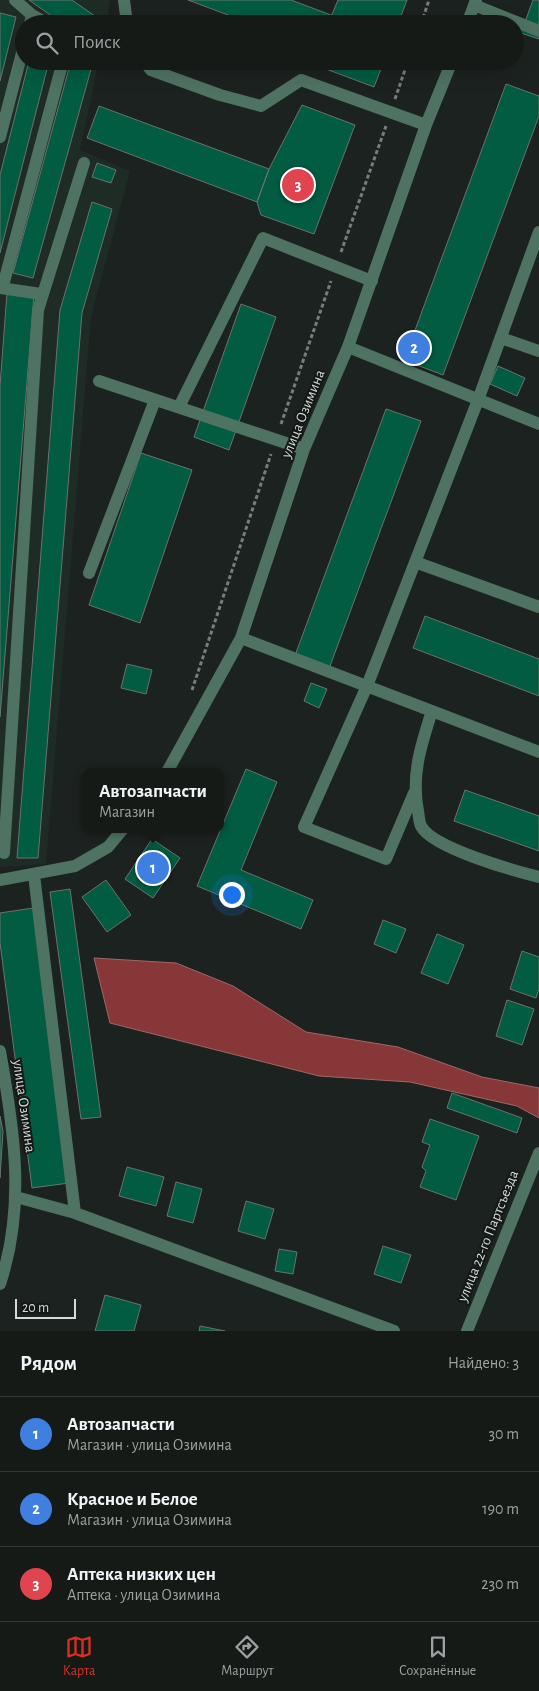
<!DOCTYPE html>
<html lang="ru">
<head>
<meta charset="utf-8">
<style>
  body { margin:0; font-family:"Alegreya Sans",sans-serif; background:#222724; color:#f1f3f6 }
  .scale { position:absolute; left:15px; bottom:12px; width:61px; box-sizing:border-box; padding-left:5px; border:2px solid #d6dad8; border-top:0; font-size:14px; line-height:18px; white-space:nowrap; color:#d6dad8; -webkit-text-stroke:4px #131916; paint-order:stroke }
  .you { position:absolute; left:231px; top:894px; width:18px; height:18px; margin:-12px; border:4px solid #fff; border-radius:50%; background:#1a73e8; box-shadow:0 0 0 8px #1a73e833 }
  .badge { display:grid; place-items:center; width:32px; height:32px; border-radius:50%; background:#d93025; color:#fff; font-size:16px; font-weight:700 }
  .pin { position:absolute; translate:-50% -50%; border:2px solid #fff; box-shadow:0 1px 5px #0006 }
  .popup { position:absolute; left:82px; top:768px; width:142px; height:65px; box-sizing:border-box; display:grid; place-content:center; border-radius:10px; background:#151a17; filter:drop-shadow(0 1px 4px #0005); font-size:16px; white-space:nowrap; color:#9da1a1 }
  .popup b { font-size:19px; color:#f1f3f6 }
  .popup::after { content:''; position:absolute; left:50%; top:100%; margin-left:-10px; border:10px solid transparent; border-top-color:#151a17 }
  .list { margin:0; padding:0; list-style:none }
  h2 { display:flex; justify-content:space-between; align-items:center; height:65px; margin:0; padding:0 20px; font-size:21px }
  h2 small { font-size:16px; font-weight:400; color:#9da1a1 }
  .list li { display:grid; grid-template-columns:32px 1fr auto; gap:15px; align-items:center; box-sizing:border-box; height:75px; padding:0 20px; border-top:1px solid #343836 }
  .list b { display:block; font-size:19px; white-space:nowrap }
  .list p { margin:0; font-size:16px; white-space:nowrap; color:#9da1a1 }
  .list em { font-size:16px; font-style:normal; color:#9da1a1 }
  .icon { flex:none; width:28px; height:28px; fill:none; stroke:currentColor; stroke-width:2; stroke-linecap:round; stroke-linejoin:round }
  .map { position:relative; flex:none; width:539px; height:1331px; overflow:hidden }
  .search { position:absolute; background:#151a17; box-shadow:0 5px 20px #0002; left:15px; right:15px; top:15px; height:55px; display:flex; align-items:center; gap:12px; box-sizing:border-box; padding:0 18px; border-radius:28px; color:#9da1a1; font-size:19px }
  .sheet { height:290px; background:#151a17 }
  nav { display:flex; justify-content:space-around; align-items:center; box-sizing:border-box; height:70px; border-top:1px solid #343836; background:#151a17; font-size:14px; color:#9da1a1 }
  nav a { display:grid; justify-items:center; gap:2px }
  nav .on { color:#d93025 }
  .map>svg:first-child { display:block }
  .built { fill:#1f2c26 }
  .water { fill:#873737; stroke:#9f6867 }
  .building { fill:#015c41; stroke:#6b726f }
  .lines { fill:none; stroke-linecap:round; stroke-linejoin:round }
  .path { stroke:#787d7b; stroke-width:3; stroke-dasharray:4 2.5; stroke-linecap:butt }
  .minor { stroke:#4e7362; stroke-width:12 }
  .labels { text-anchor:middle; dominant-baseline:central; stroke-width:4; stroke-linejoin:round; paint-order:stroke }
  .street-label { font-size:15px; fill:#d6dad8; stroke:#131916 }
</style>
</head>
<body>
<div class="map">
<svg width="539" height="1331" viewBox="0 0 539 1331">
  <rect width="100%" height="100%" fill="#1c221f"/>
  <!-- built -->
  <path class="built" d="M0 0H110L107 24H24V61H99L80 150 130 171 91 317 46 864 0 867Z"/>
  <!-- water -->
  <path class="water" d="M94 958 176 963 233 986 306 1032 398 1047 482 1077 539 1088V1118L517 1106 410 1082 319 1076 110 1023Z"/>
  <!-- building -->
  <path class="building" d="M29 0H72L102 21 100 24H63Z
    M188 0H291L331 15 328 24H252Z
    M338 0H407L398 24H328Z
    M533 0H539V39L521 33Z
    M0 13 16 17 0 81Z
    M29 61H49L0 253V175Z
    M71 61 93 62 33 278 13 273Z
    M318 61H384L374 87 318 66Z
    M506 84 539 96V116L443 375 404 360Z
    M302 105 355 125 314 234 261 215 257 202 269 169Z
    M99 106 269 169 257 202 87 138Z
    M97 163 116 170 111 183 92 177Z
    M92 202 112 209 82 313 38 858H17L60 310Z
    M7 293 34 295 0 717V386Z
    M241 304 276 317 229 450 194 437Z
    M498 366 525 378 517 396 490 384Z
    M386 409 421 421 327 674 293 661Z
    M141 453 192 470 140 623 89 605Z
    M425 616 539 659V696L413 648Z
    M127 664 152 670 146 694 121 688Z
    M311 683 327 689 319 708 304 701Z
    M246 769 277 782 241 870 313 900 301 929 197 886Z
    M465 790 539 816V851L454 821Z
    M152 839 180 858 153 898 125 879Z
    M106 880 131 915 107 932 82 897Z
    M70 889 101 1117 81 1119 50 892Z
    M33 908 69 1183 32 1188 0 943V913Z
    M383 920 406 929 396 953 374 944Z
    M437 934 464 945 448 984 421 973Z
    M522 951 539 957V989L536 998 510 989Z
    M507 1000 534 1009 522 1045 496 1036Z
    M452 1093 522 1118 517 1133 447 1108Z
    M0 1116 3 1131 0 1178Z
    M430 1119 479 1136 456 1200 420 1187 426 1171 422 1167 430 1145 422 1142Z
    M127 1167 164 1177 156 1206 119 1196Z
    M176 1182 202 1189 193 1223 167 1216Z
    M246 1201 274 1209 265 1239 238 1231Z
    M383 1246 411 1255 401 1283 374 1274Z
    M279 1249 297 1252 293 1274 275 1271Z
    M105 1295 141 1305 134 1331H95Z
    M200 1326 225 1331H199Z"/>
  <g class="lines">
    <!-- path -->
    <path class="path" d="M421 24 429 0
      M395 99 408 61
      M341 252 386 126
      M281 424 331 281
      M192 690 271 454"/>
    <!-- minor -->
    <path class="minor" d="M15 0 32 15 30 24
      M124 0 127 24
      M474 5 539 31
      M32 15 48 24
      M467 24 476 0
      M144 61 151 70 220 95 261 106 301 80 426 125
      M0 137 24 45
      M0 284 4 282 63 61
      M0 288 41 294
      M501 338 539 351
      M348 347 539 424
      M99 381 304 449
      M179 407 263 238 372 281
      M415 562 539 607
      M89 573 155 400
      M241 638 539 752
      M432 711C421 745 411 775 418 811 419 816 419 822 421 826 432 848 515 871 539 877
      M167 772 241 638 304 449 348 347 426 125 452 61
      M414 793 386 859 304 827 367 686 478 400 539 232
      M4 853 38 310 84 163
      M34 875 75 1213
      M0 880 75 866 108 847 123 829
      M0 1051C14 1129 26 1206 0 1284
      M16 1197 75 1213 394 1331
      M467 1331 539 1153"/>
  </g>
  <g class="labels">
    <!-- street labels -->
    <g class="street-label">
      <text transform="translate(303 414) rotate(-68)">улица Озимина</text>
      <text transform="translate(24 1106) rotate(82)">улица Озимина</text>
      <text transform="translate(488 1236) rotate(-68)">улица 22-го Партсъезда</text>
    </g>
  </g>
</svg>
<div class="scale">20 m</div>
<div class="you"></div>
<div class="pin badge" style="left:153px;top:868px;background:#3f7fe0">1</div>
<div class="popup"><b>Автозапчасти</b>Магазин</div>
<div class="pin badge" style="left:414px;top:348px;background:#3f7fe0">2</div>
<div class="pin badge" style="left:298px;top:185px;background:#e0444e">3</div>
<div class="search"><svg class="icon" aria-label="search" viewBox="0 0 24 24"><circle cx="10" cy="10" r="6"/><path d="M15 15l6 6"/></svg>Поиск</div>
</div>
<section class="sheet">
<h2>Рядом<small>Найдено: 3</small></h2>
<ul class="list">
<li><span class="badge" style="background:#3f7fe0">1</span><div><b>Автозапчасти</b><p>Магазин · улица Озимина</p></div><em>30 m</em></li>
<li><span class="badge" style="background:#3f7fe0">2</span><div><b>Красное и Белое</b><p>Магазин · улица Озимина</p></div><em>190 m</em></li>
<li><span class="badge" style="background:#e0444e">3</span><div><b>Аптека низких цен</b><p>Аптека · улица Озимина</p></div><em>230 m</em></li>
</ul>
</section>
<nav>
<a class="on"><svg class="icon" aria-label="map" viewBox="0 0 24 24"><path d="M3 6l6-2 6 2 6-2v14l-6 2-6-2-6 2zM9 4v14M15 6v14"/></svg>Карта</a>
<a><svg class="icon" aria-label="directions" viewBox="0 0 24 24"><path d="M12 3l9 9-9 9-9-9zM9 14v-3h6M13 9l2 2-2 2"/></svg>Маршрут</a>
<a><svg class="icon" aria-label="saved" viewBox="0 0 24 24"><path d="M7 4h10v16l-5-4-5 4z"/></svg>Сохранённые</a>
</nav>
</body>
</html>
